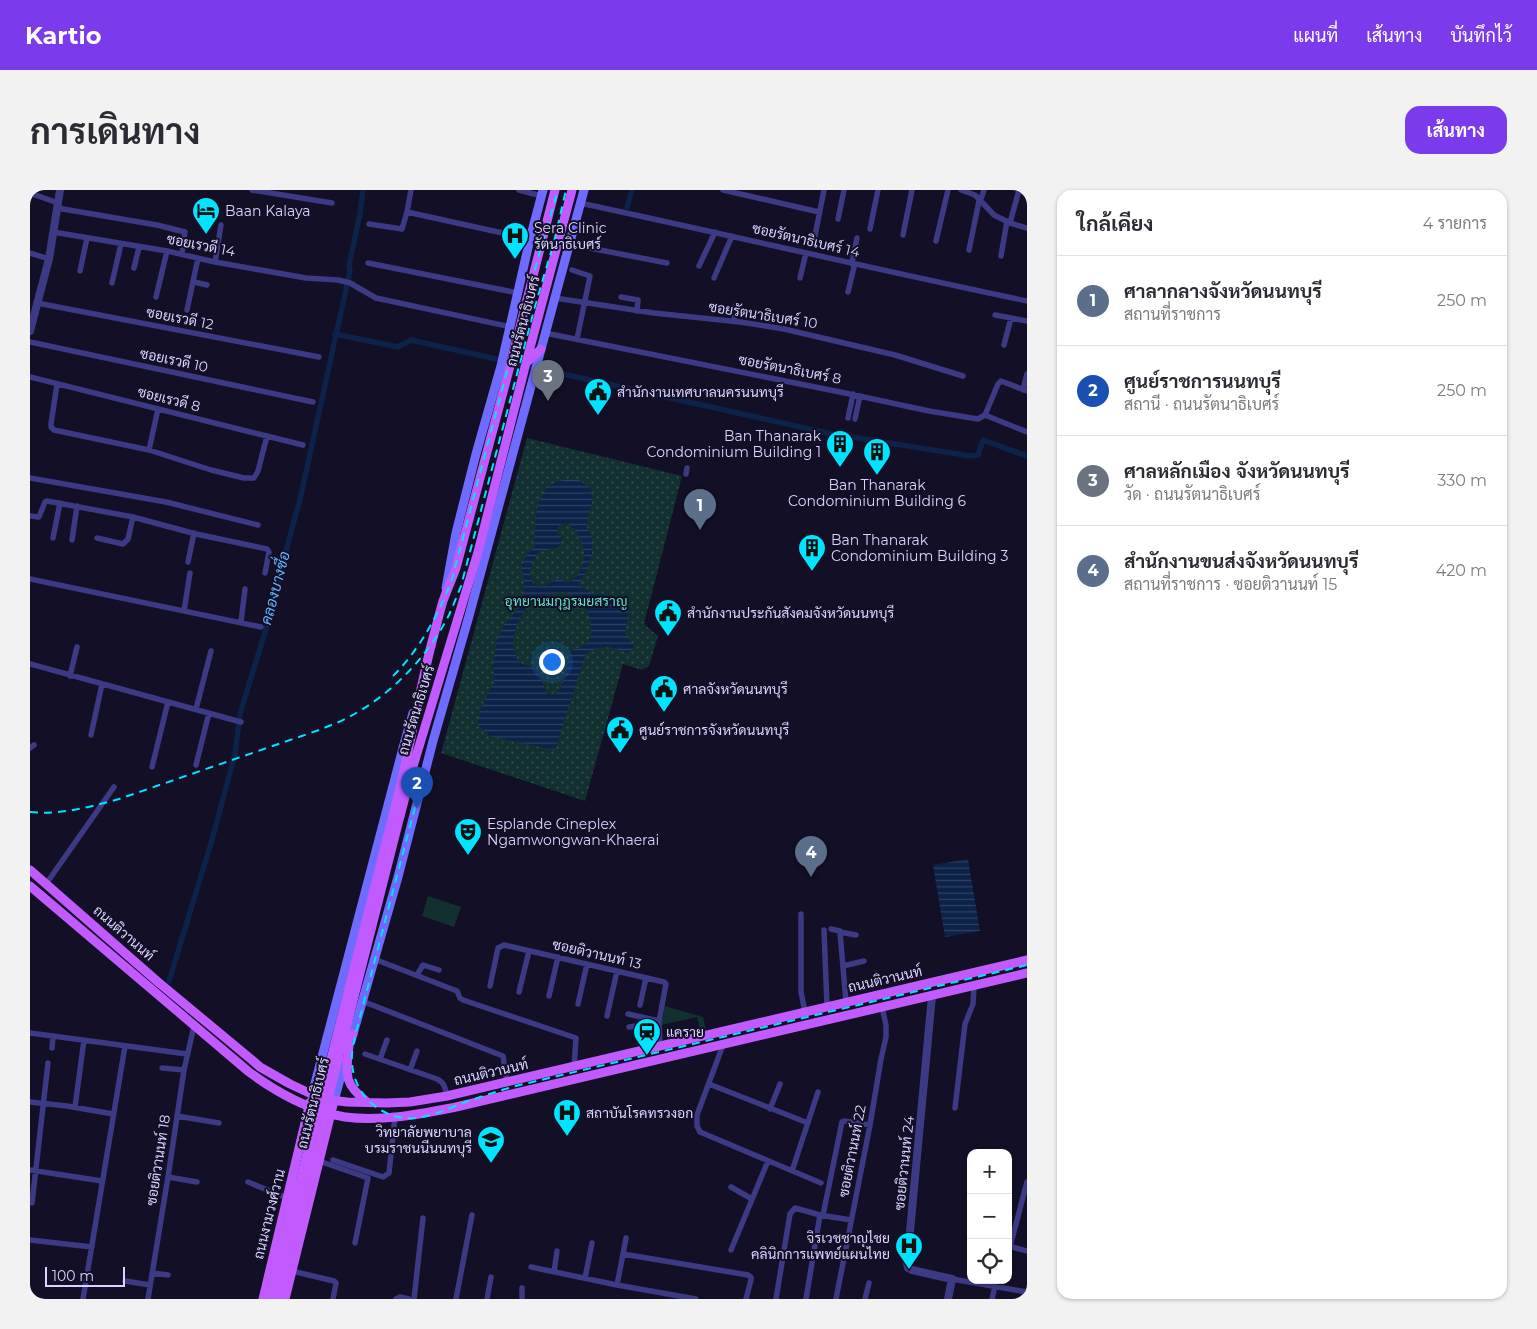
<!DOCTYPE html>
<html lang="th">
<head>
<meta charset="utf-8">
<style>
  body { margin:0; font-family:Montserrat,Sarabun,sans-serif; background:#f2f2f3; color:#2b2b33 }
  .controls { position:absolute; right:15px; bottom:15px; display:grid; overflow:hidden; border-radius:10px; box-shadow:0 1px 4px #0004 }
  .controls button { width:45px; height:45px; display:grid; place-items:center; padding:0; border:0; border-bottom:1px solid #e1e1e2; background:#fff; color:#2b2b33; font:25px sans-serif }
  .scale { position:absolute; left:15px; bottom:12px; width:80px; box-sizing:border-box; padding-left:5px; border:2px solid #d9d4ff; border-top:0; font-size:14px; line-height:18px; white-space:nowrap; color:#d9d4ff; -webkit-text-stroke:4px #130f26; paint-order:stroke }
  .you { position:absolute; left:521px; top:471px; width:18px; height:18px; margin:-12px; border:4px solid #fff; border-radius:50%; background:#1a73e8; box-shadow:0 0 0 8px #1a73e833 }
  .badge { display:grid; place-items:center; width:32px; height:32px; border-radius:50%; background:#7c3aed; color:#fff; font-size:16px; font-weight:700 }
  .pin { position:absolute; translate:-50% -41px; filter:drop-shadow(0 1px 2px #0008) }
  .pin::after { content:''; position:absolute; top:26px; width:18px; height:15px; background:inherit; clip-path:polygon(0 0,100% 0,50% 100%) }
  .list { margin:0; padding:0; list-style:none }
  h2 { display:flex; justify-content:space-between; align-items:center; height:65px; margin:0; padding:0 20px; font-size:21px }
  h2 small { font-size:16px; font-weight:400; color:#7c7c81 }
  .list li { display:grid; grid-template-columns:32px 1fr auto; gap:15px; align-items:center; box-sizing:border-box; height:90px; padding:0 20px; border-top:1px solid #e1e1e2 }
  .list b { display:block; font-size:19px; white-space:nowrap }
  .list p { margin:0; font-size:16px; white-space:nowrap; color:#7c7c81 }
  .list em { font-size:16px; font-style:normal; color:#7c7c81 }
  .icon { flex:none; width:28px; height:28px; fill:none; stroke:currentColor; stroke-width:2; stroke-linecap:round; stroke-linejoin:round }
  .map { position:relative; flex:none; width:997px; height:1109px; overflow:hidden; border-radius:15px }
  header { display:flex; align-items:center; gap:30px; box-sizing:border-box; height:70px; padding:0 25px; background:#7c3aed; color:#fff }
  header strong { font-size:24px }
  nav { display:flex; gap:28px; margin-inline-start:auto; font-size:18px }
  .intro { display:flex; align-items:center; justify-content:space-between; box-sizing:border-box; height:120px; padding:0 30px }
  h1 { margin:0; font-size:35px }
  .button { padding:12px 22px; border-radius:15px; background:#7c3aed; color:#fff; font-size:18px; font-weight:700 }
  main { display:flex; gap:30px; padding:0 30px }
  aside { flex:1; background:#fff; border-radius:15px; box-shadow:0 1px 4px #0004 }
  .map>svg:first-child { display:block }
  .green { fill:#12302f }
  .park { fill:url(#park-dots) }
  .water { fill:url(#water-rules); fill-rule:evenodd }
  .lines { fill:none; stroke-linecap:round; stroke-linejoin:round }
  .canal { stroke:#0c2248; stroke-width:5.5 }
  .minor { stroke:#3d3a85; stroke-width:5.5 }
  .tertiary { stroke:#3d3a85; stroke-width:8 }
  .secondary { stroke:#6f6bff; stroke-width:9 }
  .primary { stroke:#c25bff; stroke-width:9 }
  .rail { stroke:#00e5ff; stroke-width:2; stroke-dasharray:8 6; stroke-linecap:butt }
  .primary-bridge { stroke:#c25bff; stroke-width:9 }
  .labels { text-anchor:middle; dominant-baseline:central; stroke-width:4; stroke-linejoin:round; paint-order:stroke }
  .poi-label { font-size:14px; fill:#d9d4ff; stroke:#130f26; text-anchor:start }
  .street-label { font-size:14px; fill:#d9d4ff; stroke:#130f26 }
  .park-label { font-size:14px; fill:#5fe0c0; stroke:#130f26 }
  .water-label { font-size:15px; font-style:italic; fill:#62b6ff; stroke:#130f26 }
</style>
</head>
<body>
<header>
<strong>Kartio</strong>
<nav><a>แผนที่</a><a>เส้นทาง</a><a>บันทึกไว้</a></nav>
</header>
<div class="intro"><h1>การเดินทาง</h1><a class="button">เส้นทาง</a></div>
<main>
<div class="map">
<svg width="997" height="1109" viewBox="0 0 997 1109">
  <defs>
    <pattern id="park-dots" width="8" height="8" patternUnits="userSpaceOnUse" patternTransform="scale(1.25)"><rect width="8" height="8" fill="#12302f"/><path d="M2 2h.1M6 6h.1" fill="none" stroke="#344d4e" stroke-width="1.8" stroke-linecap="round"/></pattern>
    <pattern id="water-rules" width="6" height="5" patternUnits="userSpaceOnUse" patternTransform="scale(1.25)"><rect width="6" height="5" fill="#0c2248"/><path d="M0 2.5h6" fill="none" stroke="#2f4163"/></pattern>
  </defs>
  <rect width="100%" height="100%" fill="#130f26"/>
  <!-- green -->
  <path class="green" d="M398 706 431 717 424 737 392 726Z
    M635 816 673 827 676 839 670 840 667 827 631 835Z"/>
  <!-- park -->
  <path class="park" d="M497 248 652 286 614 434 628 446 619 476 612 480 593 474 555 611 411 563Z"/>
  <!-- water -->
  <path class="water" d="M549 290 561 299 562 313 558 326 557 337 562 349V364L557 380 549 395 564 404 576 405 589 409 600 417 595 443 604 457 597 463C580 456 572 455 556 463L525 560 460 546 448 535 450 520 464 492 463 475 467 450 475 433 486 422 493 409 494 388 491 377 496 366 505 356C504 335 504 299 529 291 535 289 543 290 549 290ZM537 333C556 345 562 377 541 392H535L530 388 512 397 503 394C497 379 501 373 510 361L528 358 532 349 527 343 529 335ZM530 402C535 403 541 404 545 406 557 412 567 441 558 452 554 456 546 458 541 461L531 498 525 505 517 504C513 496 512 484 505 479 501 475 492 476 488 471 487 470 486 464 485 463 479 443 491 425 502 409Z
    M938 669 950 741 915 747 903 675Z"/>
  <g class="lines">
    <!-- canal -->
    <path class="canal" d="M597 17 602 0
      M305 144 368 157 381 150 797 243 940 266 948 265 953 250 997 266
      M139 791 182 650 205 564 210 524 243 416 250 383 271 305 320 81 319 75 330 24 333 0"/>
    <!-- minor -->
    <path class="minor" d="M222 0 302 13
      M381 0 377 22 500 49
      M489 0 512 6
      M693 0 789 22
      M931 0 945 5 964 25 980 33 997 38
      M0 3 28 13
      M950 12 954 0
      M550 13C699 45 848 80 997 111
      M27 18 127 35 155 42 152 64
      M808 29 814 0
      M980 33 989 0
      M339 34 372 39 377 22
      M840 39 848 0
      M23 42 137 61 185 72 276 88 308 90 320 93 346 108 481 137
      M873 45 882 0
      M784 51 794 0
      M906 51 918 0
      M539 54 637 73
      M939 60 949 11
      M0 63 19 69
      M971 66 977 31
      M185 72 191 35
      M338 73 488 103
      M669 76 685 42
      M104 78 109 57
      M542 80 560 86 547 149
      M50 81 57 48
      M684 88 702 46
      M770 88 776 63
      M164 92 177 95
      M82 93 91 54
      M818 102 824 77 822 73 827 48
      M126 107 137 61
      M591 107 608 110 607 121
      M525 108 624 123 710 132 754 139 865 165 933 186
      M7 113 289 167
      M157 120 168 68
      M965 125 997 131
      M704 131 706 115
      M515 143 815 203 899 221 948 229 955 225 997 242
      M0 152 283 212
      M974 155 981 128
      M0 187 273 255
      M27 194 21 234V237L24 240 119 260 181 280 214 288H224L228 281 237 246
      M993 200 997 184
      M955 225 968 194 971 191 997 201
      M818 228 823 204
      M825 229 830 206
      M119 260 128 219
      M656 284 657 278
      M0 288 136 312 228 335
      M0 326 9 327 15 312 17 311 103 327 166 344 237 359 239 362 235 383
      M23 348 30 313
      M67 348 93 354 98 349 103 327
      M42 350 47 316
      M158 372 164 343
      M0 389 231 437
      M154 421 160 383
      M211 432 215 399
      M0 474 211 532
      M40 486 47 457
      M166 519 181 461
      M61 545 72 494
      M0 558 4 555
      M166 575 179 523
      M122 577 138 512
      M16 694 84 597
      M771 724V802L775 822
      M801 739 810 741
      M794 740 797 817
      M344 769 427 801 430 808 433 810 546 848 544 877
      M813 776 834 771
      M387 785 393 775 409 780
      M460 796 468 758 474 755 634 792 636 794 629 831 630 857
      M489 802 499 761
      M519 806 528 767
      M332 811 473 866 477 892
      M816 812 810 742 826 745
      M548 814 557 774
      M610 815 616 788
      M598 824 629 831
      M577 826 587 781
      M599 837 613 835 616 829
      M0 843 157 864
      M693 855 667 925V936L670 942 791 993
      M22 858 23 846
      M335 864 407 889C415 893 415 898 417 906
      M350 869 357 850
      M132 878 154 880
      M380 880 387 861
      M679 894 778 933
      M0 912 37 916 83 924
      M45 917 54 850
      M925 918 935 834 943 814 944 796
      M740 919 750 894
      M147 926 189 933
      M303 970 353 987 359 983 365 927
      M289 971 338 988 325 1053
      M0 980 72 991
      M762 981 788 902
      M138 987 167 992
      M218 992 257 1008
      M997 992 981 1053 982 1057 997 1061
      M701 997 722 1009
      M2 1013 18 873
      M793 1025 812 932 814 931 840 935
      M0 1050 62 1057
      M701 1060 738 971
      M593 1064 596 1048
      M501 1077 587 1095 666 1109
      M262 1081 304 1091 306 1093 303 1109
      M524 1082 527 1061
      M122 1083 138 1085
      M555 1088 562 1053
      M922 1089 997 1102
      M95 1091 120 1095
      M587 1095 593 1064 718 1085 721 1087V1090L716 1109
      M53 1109 95 856
      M118 1109 138 987 154 880 164 836
      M366 1109 370 1107 379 1109
      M384 1109 393 1028
      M426 1109 442 1025
      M457 1109 461 1087
      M492 1109V1098
      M746 1109 760 1024 765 1018 790 1025 821 1030
      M776 1109 790 1025
      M806 1109 840 935 851 869 856 847V835L852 817
      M835 1109 839 1093
      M962 1109 965 1096"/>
    <!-- tertiary -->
    <path class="tertiary" d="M0 141 19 69 30 0
      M902 806 877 1073 878 1078 882 1080 922 1089 918 1109"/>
    <!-- secondary -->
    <path class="secondary" d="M416 398 426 343 446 264 471 176 500 49 513 0
      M321 851 368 687 403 551 439 426 554 0
      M282 905 373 558 383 523
      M304 911 315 871"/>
    <!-- primary -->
    <path class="primary" d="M496 173 511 159
      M363 625C379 567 387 509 402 452 406 438 409 424 413 411 417 400 422 389 426 378L480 176 525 0
      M370 626 384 573 448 362 496 173 542 0
      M0 680 128 792 222 870 230 877 260 894 292 909 317 912 356 913 380 912 417 906 997 770
      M0 696 219 882C246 902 282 922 315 927 352 932 390 924 426 917L997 783
      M310 856 323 844
      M319 856C316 885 313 893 337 912
      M233 1109 280 912
      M255 1109 304 911"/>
    <!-- rail -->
    <path class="rail" d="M363 486C390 459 406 428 421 393L495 113 528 0
      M385 617 326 842C324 852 321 862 322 872 323 901 346 925 374 928 394 930 415 920 433 913 453 906 473 899 494 894 662 854 829 815 997 775
      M0 622C30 625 60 617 89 609L289 540C298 536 308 533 317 528 360 506 397 468 419 425 423 416 427 406 431 396L505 116 524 52 536 0"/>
    <!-- primary-bridge -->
    <path class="primary-bridge" d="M240 1109 363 625
      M247 1109 370 626"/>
  </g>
  <!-- icons -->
  <defs>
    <symbol id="hotel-pin" viewBox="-11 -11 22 30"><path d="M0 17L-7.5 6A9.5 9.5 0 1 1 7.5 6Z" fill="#00e5ff" stroke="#130f26"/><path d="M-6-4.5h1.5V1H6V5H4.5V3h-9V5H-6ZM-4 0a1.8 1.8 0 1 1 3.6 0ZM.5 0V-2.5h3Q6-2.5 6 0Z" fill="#111"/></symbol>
    <symbol id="hospital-pin" viewBox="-11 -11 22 30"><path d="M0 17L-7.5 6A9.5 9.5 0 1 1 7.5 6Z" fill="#00e5ff" stroke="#130f26"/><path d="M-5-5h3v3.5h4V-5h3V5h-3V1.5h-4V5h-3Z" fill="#111"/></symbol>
    <symbol id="civic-pin" viewBox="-11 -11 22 30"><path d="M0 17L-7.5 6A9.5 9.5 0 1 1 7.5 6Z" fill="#00e5ff" stroke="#130f26"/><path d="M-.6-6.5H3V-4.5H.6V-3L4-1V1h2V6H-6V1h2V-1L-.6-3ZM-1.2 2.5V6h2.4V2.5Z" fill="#111"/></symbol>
    <symbol id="building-pin" viewBox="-11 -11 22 30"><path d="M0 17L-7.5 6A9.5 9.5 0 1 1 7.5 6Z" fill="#00e5ff" stroke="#130f26"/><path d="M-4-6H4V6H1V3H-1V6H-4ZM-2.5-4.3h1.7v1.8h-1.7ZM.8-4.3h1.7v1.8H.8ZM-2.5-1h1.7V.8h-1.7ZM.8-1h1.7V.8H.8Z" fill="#111"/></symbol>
    <symbol id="theatre-pin" viewBox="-11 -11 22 30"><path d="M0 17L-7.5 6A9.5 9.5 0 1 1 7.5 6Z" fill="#00e5ff" stroke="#130f26"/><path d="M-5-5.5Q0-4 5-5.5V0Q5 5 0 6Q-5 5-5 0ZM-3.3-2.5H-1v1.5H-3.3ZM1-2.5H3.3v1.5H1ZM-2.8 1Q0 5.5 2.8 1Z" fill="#111"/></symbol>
    <symbol id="station-pin" viewBox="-11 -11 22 30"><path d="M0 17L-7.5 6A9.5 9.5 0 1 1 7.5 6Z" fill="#00e5ff" stroke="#130f26"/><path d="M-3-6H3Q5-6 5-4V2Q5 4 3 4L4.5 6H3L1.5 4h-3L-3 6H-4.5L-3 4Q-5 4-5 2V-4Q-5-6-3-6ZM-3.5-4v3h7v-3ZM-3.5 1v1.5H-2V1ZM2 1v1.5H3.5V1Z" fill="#111"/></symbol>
    <symbol id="school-pin" viewBox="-11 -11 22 30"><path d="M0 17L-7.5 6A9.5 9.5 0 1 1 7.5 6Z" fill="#00e5ff" stroke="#130f26"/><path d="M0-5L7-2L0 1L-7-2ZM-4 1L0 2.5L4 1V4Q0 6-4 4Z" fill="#111"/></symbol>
  </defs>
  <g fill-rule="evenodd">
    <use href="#hotel-pin" x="160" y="5" width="32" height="43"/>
    <use href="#hospital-pin" x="469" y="30" width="32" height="43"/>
    <use href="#civic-pin" x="552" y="186" width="32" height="43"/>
    <use href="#building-pin" x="794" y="238" width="32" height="43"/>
    <use href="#building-pin" x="831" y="246" width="32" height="43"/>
    <use href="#building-pin" x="766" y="342" width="32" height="43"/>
    <use href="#civic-pin" x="622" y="407" width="32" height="43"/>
    <use href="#civic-pin" x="618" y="483" width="32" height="43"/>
    <use href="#civic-pin" x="574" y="524" width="32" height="43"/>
    <use href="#theatre-pin" x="422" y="626" width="32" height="43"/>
    <use href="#station-pin" x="601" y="826" width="32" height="43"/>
    <use href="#hospital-pin" x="521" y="907" width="32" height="43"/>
    <use href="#school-pin" x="445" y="934" width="32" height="43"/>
    <use href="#hospital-pin" x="863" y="1040" width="32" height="43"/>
  </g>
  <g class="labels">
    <!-- poi labels -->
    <g class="poi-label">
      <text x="195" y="21">Baan Kalaya</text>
      <text x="504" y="38">Sera Clinic<tspan x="504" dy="16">รัตนาธิเบศร์</tspan></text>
      <text x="587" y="202">สำนักงานเทศบาลนครนนทบุรี</text>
      <text x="791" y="246" text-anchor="end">Ban Thanarak<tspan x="791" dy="16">Condominium Building 1</tspan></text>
      <text x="847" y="295" text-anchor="middle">Ban Thanarak<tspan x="847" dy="16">Condominium Building 6</tspan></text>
      <text x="801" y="350">Ban Thanarak<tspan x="801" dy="16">Condominium Building 3</tspan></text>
      <text x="657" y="423">สำนักงานประกันสังคมจังหวัดนนทบุรี</text>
      <text x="653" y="499">ศาลจังหวัดนนทบุรี</text>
      <text x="609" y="540">ศูนย์ราชการจังหวัดนนทบุรี</text>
      <text x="457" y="634">Esplande Cineplex<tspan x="457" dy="16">Ngamwongwan-Khaerai</tspan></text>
      <text x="636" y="842">แคราย</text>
      <text x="556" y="923">สถาบันโรคทรวงอก</text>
      <text x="442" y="942" text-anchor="end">วิทยาลัยพยาบาล<tspan x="442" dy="16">บรมราชนนีนนทบุรี</tspan></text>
      <text x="860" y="1048" text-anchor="end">จิรเวชชาญไชย<tspan x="860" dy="16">คลินิกการแพทย์แผนไทย</tspan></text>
    </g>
    <!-- street labels -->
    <g class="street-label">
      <text transform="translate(776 50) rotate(13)">ซอยรัตนาธิเบศร์ 14</text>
      <text transform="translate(171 55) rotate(11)">ซอยเรวดี 14</text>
      <text transform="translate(733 125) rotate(9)">ซอยรัตนาธิเบศร์ 10</text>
      <text transform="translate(150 128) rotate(11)">ซอยเรวดี 12</text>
      <text transform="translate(493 131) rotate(-75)">ถนนรัตนาธิเบศร์</text>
      <text transform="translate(144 170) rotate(12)">ซอยเรวดี 10</text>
      <text transform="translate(760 179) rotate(11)">ซอยรัตนาธิเบศร์ 8</text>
      <text transform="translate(139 209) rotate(14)">ซอยเรวดี 8</text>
      <text transform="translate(386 520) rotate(-73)">ถนนรัตนาธิเบศร์</text>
      <text transform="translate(94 743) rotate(41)">ถนนติวานนท์</text>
      <text transform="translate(567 764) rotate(13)">ซอยติวานนท์ 13</text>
      <text transform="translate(855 789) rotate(-13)">ถนนติวานนท์</text>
      <text transform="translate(461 882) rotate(-13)">ถนนติวานนท์</text>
      <text transform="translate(283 913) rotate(-76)">ถนนรัตนาธิเบศร์</text>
      <text transform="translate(822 961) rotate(-79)">ซอยติวานนท์ 22</text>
      <text transform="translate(128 970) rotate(-81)">ซอยติวานนท์ 18</text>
      <text transform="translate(874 973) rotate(-84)">ซอยติวานนท์ 24</text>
      <text transform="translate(239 1024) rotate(-76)">ถนนงามวงศ์วาน</text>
    </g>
    <!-- park labels -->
    <g class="park-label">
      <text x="536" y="411">อุทยานมกุฎรมยสราญ</text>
    </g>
    <!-- water labels -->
    <g class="water-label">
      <text transform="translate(245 398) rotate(-75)">คลองบางซื่อ</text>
    </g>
  </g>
</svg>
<div class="controls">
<button>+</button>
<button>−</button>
<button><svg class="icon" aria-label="locate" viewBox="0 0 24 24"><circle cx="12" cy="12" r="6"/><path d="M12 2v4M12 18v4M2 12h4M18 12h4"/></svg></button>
</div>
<div class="scale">100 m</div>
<div class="you"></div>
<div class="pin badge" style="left:670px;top:340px;background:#5c6f8a">1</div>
<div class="pin badge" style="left:387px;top:618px;background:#1a4fb4">2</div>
<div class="pin badge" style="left:518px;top:211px;background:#6b7280">3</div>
<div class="pin badge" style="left:781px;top:687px;background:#5c6f8a">4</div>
</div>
<aside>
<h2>ใกล้เคียง<small>4 รายการ</small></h2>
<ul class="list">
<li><span class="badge" style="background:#5c6f8a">1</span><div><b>ศาลากลางจังหวัดนนทบุรี</b><p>สถานที่ราชการ</p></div><em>250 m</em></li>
<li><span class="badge" style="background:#1a4fb4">2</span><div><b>ศูนย์ราชการนนทบุรี</b><p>สถานี · ถนนรัตนาธิเบศร์</p></div><em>250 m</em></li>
<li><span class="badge" style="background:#6b7280">3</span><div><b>ศาลหลักเมือง จังหวัดนนทบุรี</b><p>วัด · ถนนรัตนาธิเบศร์</p></div><em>330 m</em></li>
<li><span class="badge" style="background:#5c6f8a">4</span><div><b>สำนักงานขนส่งจังหวัดนนทบุรี</b><p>สถานที่ราชการ · ซอยติวานนท์ 15</p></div><em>420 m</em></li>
</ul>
</aside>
</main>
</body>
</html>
